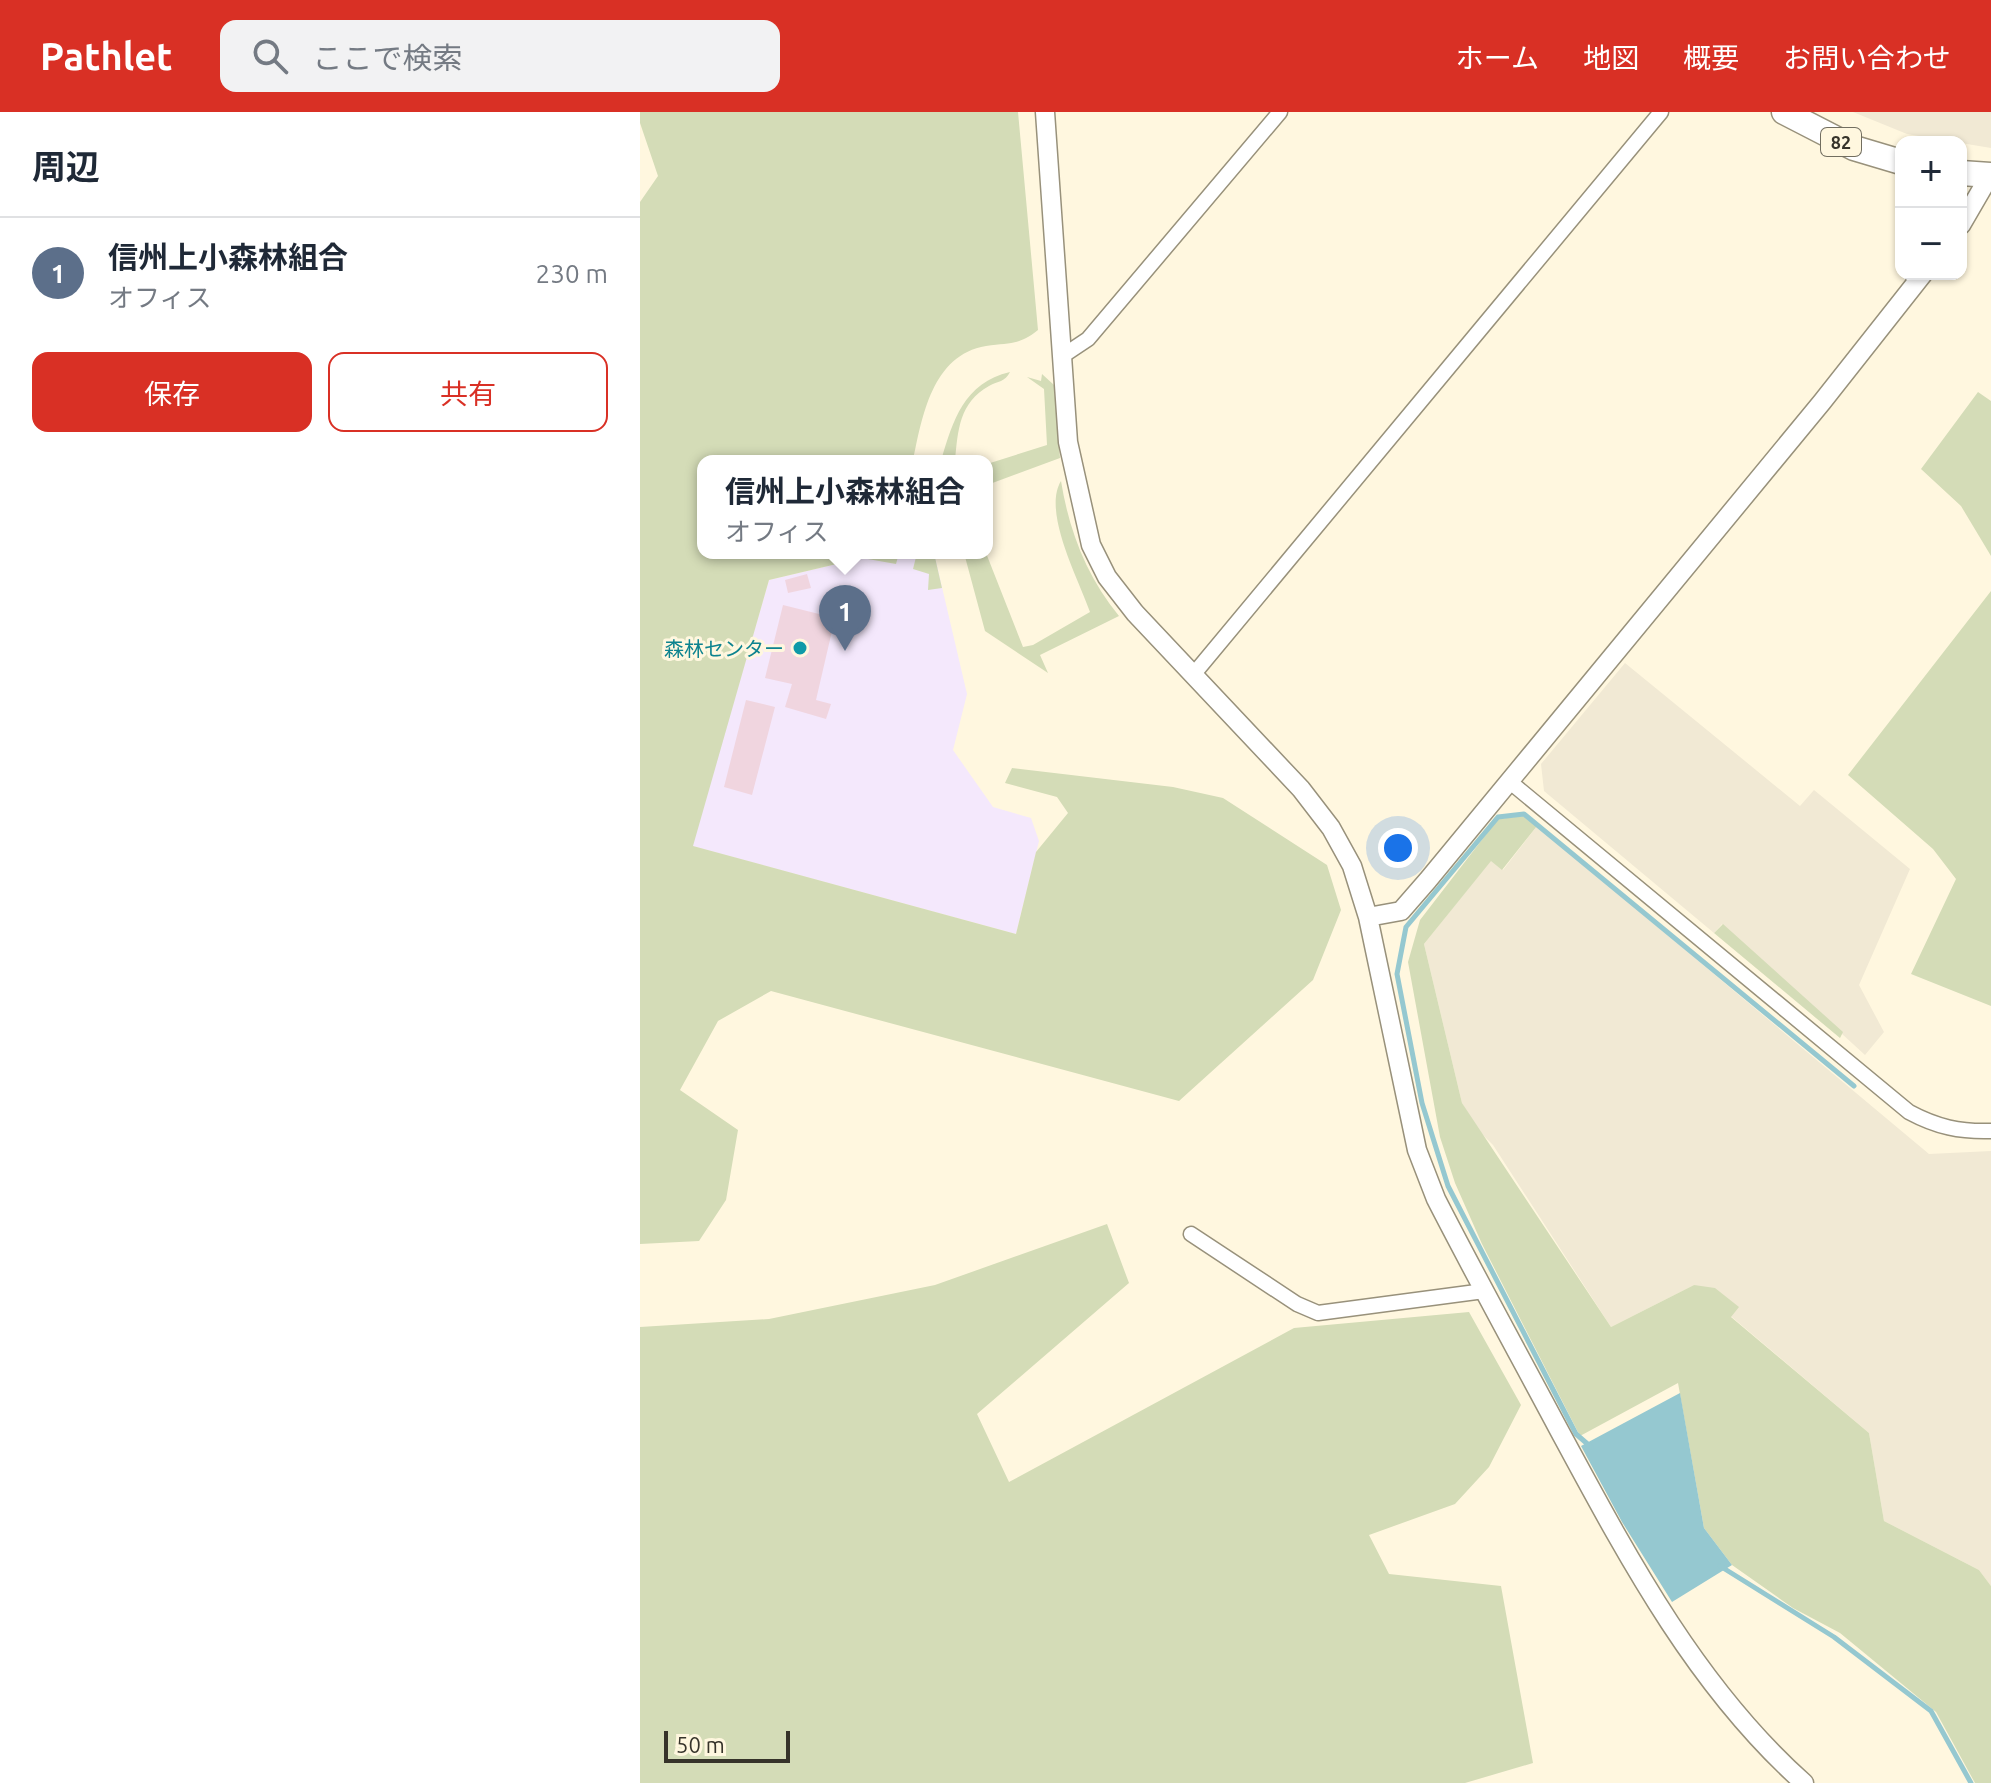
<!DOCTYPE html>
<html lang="ja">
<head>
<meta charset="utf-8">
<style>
  body { margin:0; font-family:Ubuntu,"Noto Sans JP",sans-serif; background:#f2f2f3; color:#1f2937 }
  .controls { position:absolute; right:24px; top:24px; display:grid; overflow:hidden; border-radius:16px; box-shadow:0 2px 6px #0004 }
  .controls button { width:72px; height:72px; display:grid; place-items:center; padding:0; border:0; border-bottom:2px solid #e0e1e3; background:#fff; color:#1f2937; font:40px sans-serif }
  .scale { position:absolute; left:24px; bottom:20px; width:126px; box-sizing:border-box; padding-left:8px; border:4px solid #36332a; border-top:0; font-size:22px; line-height:28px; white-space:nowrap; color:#36332a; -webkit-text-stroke:6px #fff7df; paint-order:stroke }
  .you { position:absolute; left:758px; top:736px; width:28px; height:28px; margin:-20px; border:6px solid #fff; border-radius:50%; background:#1a73e8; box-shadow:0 0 0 12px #1a73e833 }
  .badge { display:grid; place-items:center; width:52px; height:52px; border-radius:50%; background:#d93025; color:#fff; font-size:26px; font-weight:700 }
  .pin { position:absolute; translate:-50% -66px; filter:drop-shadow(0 2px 4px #0008) }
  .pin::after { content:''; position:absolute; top:42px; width:28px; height:24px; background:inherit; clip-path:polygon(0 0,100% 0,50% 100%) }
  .popup { position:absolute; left:57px; top:343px; width:296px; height:104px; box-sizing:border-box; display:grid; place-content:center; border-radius:16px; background:#fff; filter:drop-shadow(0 2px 6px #0005); font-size:26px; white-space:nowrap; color:#747a83 }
  .popup b { font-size:30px; color:#1f2937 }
  .popup::after { content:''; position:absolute; left:50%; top:100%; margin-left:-16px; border:16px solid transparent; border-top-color:#fff }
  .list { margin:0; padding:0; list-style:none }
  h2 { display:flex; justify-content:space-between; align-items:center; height:104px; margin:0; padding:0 32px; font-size:34px }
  h2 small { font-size:26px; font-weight:400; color:#747a83 }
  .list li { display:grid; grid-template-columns:52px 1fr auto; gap:24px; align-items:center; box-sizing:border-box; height:112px; padding:0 32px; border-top:2px solid #e0e1e3 }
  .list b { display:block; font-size:30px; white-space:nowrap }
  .list p { margin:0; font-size:26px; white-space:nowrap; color:#747a83 }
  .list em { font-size:26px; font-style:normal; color:#747a83 }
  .actions { display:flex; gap:16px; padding:24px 32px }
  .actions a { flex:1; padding:18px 0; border:2px solid #d93025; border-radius:16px; text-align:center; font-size:28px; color:#d93025 }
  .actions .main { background:#d93025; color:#fff }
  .icon { flex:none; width:44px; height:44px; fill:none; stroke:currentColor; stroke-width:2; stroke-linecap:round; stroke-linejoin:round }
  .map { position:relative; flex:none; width:1351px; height:1671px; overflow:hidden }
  header { display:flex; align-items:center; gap:48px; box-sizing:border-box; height:112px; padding:0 40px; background:#d93025; color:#fff }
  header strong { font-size:38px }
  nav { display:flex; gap:44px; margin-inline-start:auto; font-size:28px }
  .search { width:560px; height:72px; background:#f2f2f3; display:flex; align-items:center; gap:20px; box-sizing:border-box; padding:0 28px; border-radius:16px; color:#747a83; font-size:30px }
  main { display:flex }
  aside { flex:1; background:#fff }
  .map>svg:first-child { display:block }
  .commercial { fill:#f4e8fc }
  .industrial { fill:#f1e9d4 }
  .green { fill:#d4dcb7 }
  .water { fill:#95c8d0 }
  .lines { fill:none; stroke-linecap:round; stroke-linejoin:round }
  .stream { stroke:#95c8d0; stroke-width:5 }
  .building { fill:#f0d5df }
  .minor-casing { stroke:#98917b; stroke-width:17 }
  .tertiary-casing { stroke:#98917b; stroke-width:21 }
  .primary-casing { stroke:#98917b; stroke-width:27 }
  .minor { stroke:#fff; stroke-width:14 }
  .tertiary { stroke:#fff; stroke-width:18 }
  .primary { stroke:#fff; stroke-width:24 }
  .culture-dot { fill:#0f9aa8; stroke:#fff7df; stroke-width:3 }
  .labels { text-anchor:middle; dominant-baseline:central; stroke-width:6; stroke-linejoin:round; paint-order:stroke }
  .shield { fill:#fff7df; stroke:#726e60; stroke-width:2 }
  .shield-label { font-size:18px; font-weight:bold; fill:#36332a }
  .culture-label { font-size:20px; fill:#0d838f; stroke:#fff7df; text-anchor:end }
</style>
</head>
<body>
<header>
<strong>Pathlet</strong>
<div class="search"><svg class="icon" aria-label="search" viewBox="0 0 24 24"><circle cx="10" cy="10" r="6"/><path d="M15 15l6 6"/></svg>ここで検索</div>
<nav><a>ホーム</a><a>地図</a><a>概要</a><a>お問い合わせ</a></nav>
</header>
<main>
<aside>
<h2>周辺<small></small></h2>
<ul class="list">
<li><span class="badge" style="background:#5c6f8a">1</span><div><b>信州上小森林組合</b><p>オフィス</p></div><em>230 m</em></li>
</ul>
<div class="actions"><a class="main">保存</a><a>共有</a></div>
</aside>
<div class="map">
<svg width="1351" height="1671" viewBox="0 0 1351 1671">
  <rect width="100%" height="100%" fill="#fff7df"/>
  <!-- commercial -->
  <path class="commercial" d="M227 441H294L327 582 313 638 353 695 391 706 399 729 376 822 52 734 129 468 222 446Z"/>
  <!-- industrial -->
  <path class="industrial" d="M1213 0H1351V36L1267 22Z
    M985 551 1160 694 1174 678 1270 757 1219 873 1244 920 1225 943 1082 812 1074 821 904 679 901 652Z
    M897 714 1289 1042 1351 1039V1474L1339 1458 1244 1409 1229 1321 1054 1173 971 1215 853 1033 837 1017 822 991 784 832 851 748 863 758Z"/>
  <!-- green -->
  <path class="green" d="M0 0H378L398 218C378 234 370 230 346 234 292 243 282 305 273 349H63V441H259L256 452 222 446 129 468 53 734 376 822 396 740 428 701 417 685 365 671 372 656 533 675 583 686 687 753 701 798 673 868 539 989 131 879 78 909 40 978 98 1018 86 1088 59 1129 0 1132V90L18 64 0 11Z
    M370 260C365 270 358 269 349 274 319 291 318 318 315 349H301C313 308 324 271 370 260Z
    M402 262 414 273 420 346 347 373V352L407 333 404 277 387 265 401 269Z
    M1338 280 1351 289V444L1321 394 1281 357Z
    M421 369C429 419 447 465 479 504L400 543 408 561 345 519 324 441H346L383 535 393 533 450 500C439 468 402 400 421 369Z
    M277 441H294L302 476 288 478 289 462 273 457Z
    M1351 479V894L1271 862 1316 767 1293 737 1208 663Z
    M883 704 897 714 862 758 851 749 784 832 822 991 971 1215 1054 1173 1075 1176 1099 1195 1091 1205 1229 1321 1244 1409 1339 1458 1351 1474V1671H1335L1296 1600 1200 1521 1153 1496 1092 1453 1064 1416 1038 1271 940 1324 842 1132 815 1071 800 1025 768 850 780 808 858 707Z
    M1083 812 1203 920 1200 926 1074 821Z
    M467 1112 489 1171 337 1302 369 1370 654 1216 829 1200 881 1293 849 1355 815 1392 729 1423 749 1462 861 1474 893 1651 825 1671H0V1215L129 1207 295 1173Z"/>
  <!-- water -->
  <path class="water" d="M1040 1281 1064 1416 1092 1453 1032 1490 982 1410 941 1334Z"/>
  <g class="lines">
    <!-- stream -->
    <path class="stream" d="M951 1335 936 1322 808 1074 782 991 757 862 766 815 858 705 884 702 1214 974
      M1080 1454 1194 1525 1291 1599 1331 1671"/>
  </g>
  <!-- building -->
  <path class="building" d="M167 462 171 476 148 481 145 468Z
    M143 493 195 506 176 588 191 592 186 607 145 595 152 572 125 566Z
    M106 588 135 595 112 683 84 675Z"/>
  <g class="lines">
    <defs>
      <path id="minor" d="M421 245 448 227 640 0
        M553 563 1021 0
        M869 669 1269 1000C1297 1015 1320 1020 1351 1019
        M551 1122 657 1192 678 1201 844 1179"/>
      <path id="tertiary" d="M405 0 428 330 451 433 467 465 495 501 661 677 691 716 712 754 728 805 777 1038 796 1087C836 1165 878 1241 919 1318 987 1444 1056 1575 1164 1671
        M1321 113 1350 63
        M728 805 761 799 788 768 1182 290 1283 162"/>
      <path id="primary" d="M1144 0 1214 36 1261 50
        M1321 61 1351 63"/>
    </defs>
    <!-- minor casing -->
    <use href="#minor" class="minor-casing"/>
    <!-- tertiary casing -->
    <use href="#tertiary" class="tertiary-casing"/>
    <!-- primary casing -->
    <use href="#primary" class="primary-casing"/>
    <!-- minor -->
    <use href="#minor" class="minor"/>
    <!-- tertiary -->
    <use href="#tertiary" class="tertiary"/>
    <!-- primary -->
    <use href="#primary" class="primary"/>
  </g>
  <!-- markers -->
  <circle class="culture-dot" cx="160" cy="536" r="8"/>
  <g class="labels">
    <!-- shield labels -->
    <rect class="shield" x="1181" y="16" width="40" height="28" rx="6"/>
    <g class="shield-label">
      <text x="1201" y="30">82</text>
    </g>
    <!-- culture labels -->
    <g class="culture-label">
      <text x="144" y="536">森林センター</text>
    </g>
  </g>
</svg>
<div class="controls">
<button>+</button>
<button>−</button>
</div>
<div class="scale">50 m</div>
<div class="you"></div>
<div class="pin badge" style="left:205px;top:539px;background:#5c6f8a">1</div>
<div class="popup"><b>信州上小森林組合</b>オフィス</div>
</div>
</main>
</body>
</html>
